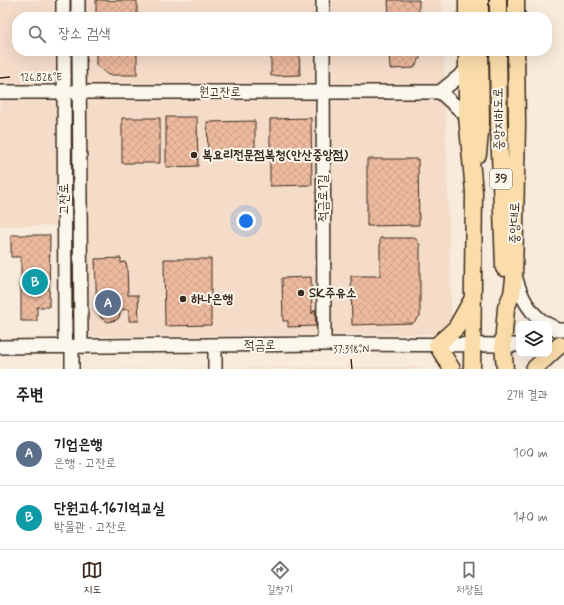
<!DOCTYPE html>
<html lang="ko">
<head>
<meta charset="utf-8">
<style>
  body { margin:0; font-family:Mynerve,"Poor Story",sans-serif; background:#f2f2f2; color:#202124 }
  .controls { position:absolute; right:12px; bottom:12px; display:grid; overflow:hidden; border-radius:8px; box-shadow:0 4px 16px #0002 }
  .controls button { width:36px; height:36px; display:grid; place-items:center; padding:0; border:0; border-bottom:1px solid #e0e0e0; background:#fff; color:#202124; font:20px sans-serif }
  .you { position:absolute; left:246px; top:221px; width:14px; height:14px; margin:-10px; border:3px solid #fff; border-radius:50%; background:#1a73e8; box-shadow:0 0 0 6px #1a73e833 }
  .badge { display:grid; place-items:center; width:26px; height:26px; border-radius:50%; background:#3b2a1e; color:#fff; font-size:13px; font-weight:700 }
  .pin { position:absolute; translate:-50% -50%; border:2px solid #fff; box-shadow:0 1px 4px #0006 }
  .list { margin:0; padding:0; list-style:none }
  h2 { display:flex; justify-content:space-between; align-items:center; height:52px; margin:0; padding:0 16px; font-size:17px }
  h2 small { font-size:13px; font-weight:400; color:#757577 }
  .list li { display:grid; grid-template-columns:26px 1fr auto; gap:12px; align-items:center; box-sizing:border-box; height:64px; padding:0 16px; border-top:1px solid #e0e0e0 }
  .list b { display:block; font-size:15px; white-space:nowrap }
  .list p { margin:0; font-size:13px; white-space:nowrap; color:#757577 }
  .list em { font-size:13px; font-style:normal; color:#757577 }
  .icon { flex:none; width:22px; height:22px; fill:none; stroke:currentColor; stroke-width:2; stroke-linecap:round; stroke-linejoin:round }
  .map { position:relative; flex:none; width:564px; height:369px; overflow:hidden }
  .search { position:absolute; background:#fff; box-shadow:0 4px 16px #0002; left:12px; right:12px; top:12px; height:44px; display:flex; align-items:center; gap:10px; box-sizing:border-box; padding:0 14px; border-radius:16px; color:#757577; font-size:15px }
  .sheet { height:180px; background:#fff }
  nav { display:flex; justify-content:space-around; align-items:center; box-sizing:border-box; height:56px; border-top:1px solid #e0e0e0; background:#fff; font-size:11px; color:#757577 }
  nav a { display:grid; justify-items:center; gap:2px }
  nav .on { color:#3b2a1e }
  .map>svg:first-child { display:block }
  .built { fill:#f5dcc9 }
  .building { fill:url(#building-cross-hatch); stroke:#3b2a1e }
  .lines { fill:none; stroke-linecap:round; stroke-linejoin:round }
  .minor-casing { stroke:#3b2a1e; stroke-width:16 }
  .major-casing { stroke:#3b2a1e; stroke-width:19 }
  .minor { stroke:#fbf7ec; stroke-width:13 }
  .major { stroke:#faddab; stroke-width:16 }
  .ticks { fill:none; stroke:#3b2a1e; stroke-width:1.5 }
  .poi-dot { fill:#3b2a1e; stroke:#fbf7ec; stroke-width:1.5 }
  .labels { text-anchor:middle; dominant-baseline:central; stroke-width:4; stroke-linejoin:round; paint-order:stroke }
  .shield { fill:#fbf7ec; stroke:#75685c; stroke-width:1 }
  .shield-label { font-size:12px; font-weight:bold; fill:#3b2a1e }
  .street-label { font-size:13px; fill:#3b2a1e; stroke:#fbf7ec }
  .poi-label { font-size:13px; font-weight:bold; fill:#3b2a1e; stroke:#fbf7ec; text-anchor:start }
  .ticks-label { font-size:10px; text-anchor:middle; fill:#3b2a1e; stroke:#fbf7ec; stroke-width:4; stroke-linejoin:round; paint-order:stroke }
</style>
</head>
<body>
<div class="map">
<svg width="564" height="369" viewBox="0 0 564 369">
  <defs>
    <pattern id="building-cross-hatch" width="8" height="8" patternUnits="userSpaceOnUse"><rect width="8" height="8" fill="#edba9e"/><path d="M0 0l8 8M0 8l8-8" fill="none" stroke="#cca088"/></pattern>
  </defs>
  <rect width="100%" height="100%" fill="#f8ebdc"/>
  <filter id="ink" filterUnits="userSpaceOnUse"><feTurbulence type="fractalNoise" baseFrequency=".025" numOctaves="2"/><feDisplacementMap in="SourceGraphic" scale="8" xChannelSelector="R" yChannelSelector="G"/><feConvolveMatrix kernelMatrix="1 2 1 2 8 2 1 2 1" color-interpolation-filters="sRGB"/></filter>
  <g filter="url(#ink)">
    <!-- built -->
    <path class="built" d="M0 0H442L443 17H17V51H444L452 334 58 337 56 226H0Z
      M426 367V369H0Z"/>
    <!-- building -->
    <path class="building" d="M96 0 137 1V17H96Z
      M388 0H419V17H389Z
      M96 51H137V75H108L96 65Z
      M271 51H299L300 75 271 76Z
      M389 51H420V58L414 68 390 69Z
      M166 117H197L198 166 166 167Z
      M122 118H160V163H122Z
      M311 118 312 185 270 186V119Z
      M255 121V155H208L207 122Z
      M367 159H418L419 225 367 226Z
      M11 235H50L49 307H37V321H21V257H11Z
      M380 238H415L420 245V316L413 323 352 325 351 276H380Z
      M121 258V263L125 262 127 266 128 295H138L139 321H129V309L121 310 119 318 116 320 108 322 101 318 97 311 95 259Z
      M164 259H211V325L165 326Z
      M311 277 312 314 315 309 316 326 288 327V321H283L282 278Z"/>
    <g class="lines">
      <defs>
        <path id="minor" d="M63 0V17
          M78 0V17
          M323 0V17
          M64 51 65 346
          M79 51 81 346
          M323 51 324 344
          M0 92H440
          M440 92 467 116
          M440 92 467 70
          M515 275C520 295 529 314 547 324
          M549 325 558 330H564
          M0 347 324 344 519 345
          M72 369V346
          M215 369V345"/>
        <path id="major" d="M467 0V17
          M480 0V17
          M498 0V17
          M516 0V17
          M467 51V116L474 192 472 369
          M498 51 499 124 504 268
          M478 154 481 122 480 51
          M452 369 437 345 456 328 472 300
          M505 369 503 345 506 308 512 294 514 279 517 123 516 51
          M534 369 560 345"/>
      </defs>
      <!-- minor casing -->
      <use href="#minor" class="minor-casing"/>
      <!-- major casing -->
      <use href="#major" class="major-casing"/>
      <!-- minor -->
      <use href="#minor" class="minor"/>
      <!-- major -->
      <use href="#major" class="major"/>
    </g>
  </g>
  <!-- ticks -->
  <path class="ticks" d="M0 78 10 77M351 359 352 369"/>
  <!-- markers -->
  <g class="poi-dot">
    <circle cx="194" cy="155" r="4"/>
    <circle cx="301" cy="293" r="4"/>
    <circle cx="183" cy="299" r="4"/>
  </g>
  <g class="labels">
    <!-- shield labels -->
    <rect class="shield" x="490" y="169" width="22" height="20" rx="3"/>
    <g class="shield-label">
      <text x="501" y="179">39</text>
    </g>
    <!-- street labels -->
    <g class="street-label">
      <text x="220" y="92">원고잔로</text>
      <text transform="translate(499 119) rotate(-91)">중앙지하도로</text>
      <text transform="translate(323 198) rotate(-90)">적금로1길</text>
      <text transform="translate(64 199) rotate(-90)">고잔로</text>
      <text transform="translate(515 223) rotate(-89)">중앙대로</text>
      <text x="260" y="345">적금로</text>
    </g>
    <!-- poi labels -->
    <g class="poi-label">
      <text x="202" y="155">복요리전문점복청(안산중앙점)</text>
      <text x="309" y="293">SK주유소</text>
      <text x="191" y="299">하나은행</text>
    </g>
  </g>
  <g class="ticks-label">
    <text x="41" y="81">126.828°E</text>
    <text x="351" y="353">37.318°N</text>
  </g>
</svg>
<div class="controls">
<button><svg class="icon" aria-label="layers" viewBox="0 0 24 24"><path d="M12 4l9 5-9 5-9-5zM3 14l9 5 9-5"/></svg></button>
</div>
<div class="you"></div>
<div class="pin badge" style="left:108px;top:303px;background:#5c6f8a">A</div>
<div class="pin badge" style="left:35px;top:282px;background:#0f9aa8">B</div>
<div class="search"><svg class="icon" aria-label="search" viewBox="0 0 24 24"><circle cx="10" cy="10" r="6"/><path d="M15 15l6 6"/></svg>장소 검색</div>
</div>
<section class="sheet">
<h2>주변<small>2개 결과</small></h2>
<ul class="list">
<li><span class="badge" style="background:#5c6f8a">A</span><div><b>기업은행</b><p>은행 · 고잔로</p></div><em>100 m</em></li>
<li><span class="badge" style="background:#0f9aa8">B</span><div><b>단원고4.16기억교실</b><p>박물관 · 고잔로</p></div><em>140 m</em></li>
</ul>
</section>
<nav>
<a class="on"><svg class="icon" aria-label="map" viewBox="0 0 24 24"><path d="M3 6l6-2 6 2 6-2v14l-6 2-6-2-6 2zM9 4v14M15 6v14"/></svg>지도</a>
<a><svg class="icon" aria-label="directions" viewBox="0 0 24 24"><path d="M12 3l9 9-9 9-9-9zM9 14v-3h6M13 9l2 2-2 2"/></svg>길찾기</a>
<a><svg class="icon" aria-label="saved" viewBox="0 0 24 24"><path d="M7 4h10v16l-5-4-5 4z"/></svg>저장됨</a>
</nav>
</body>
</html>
